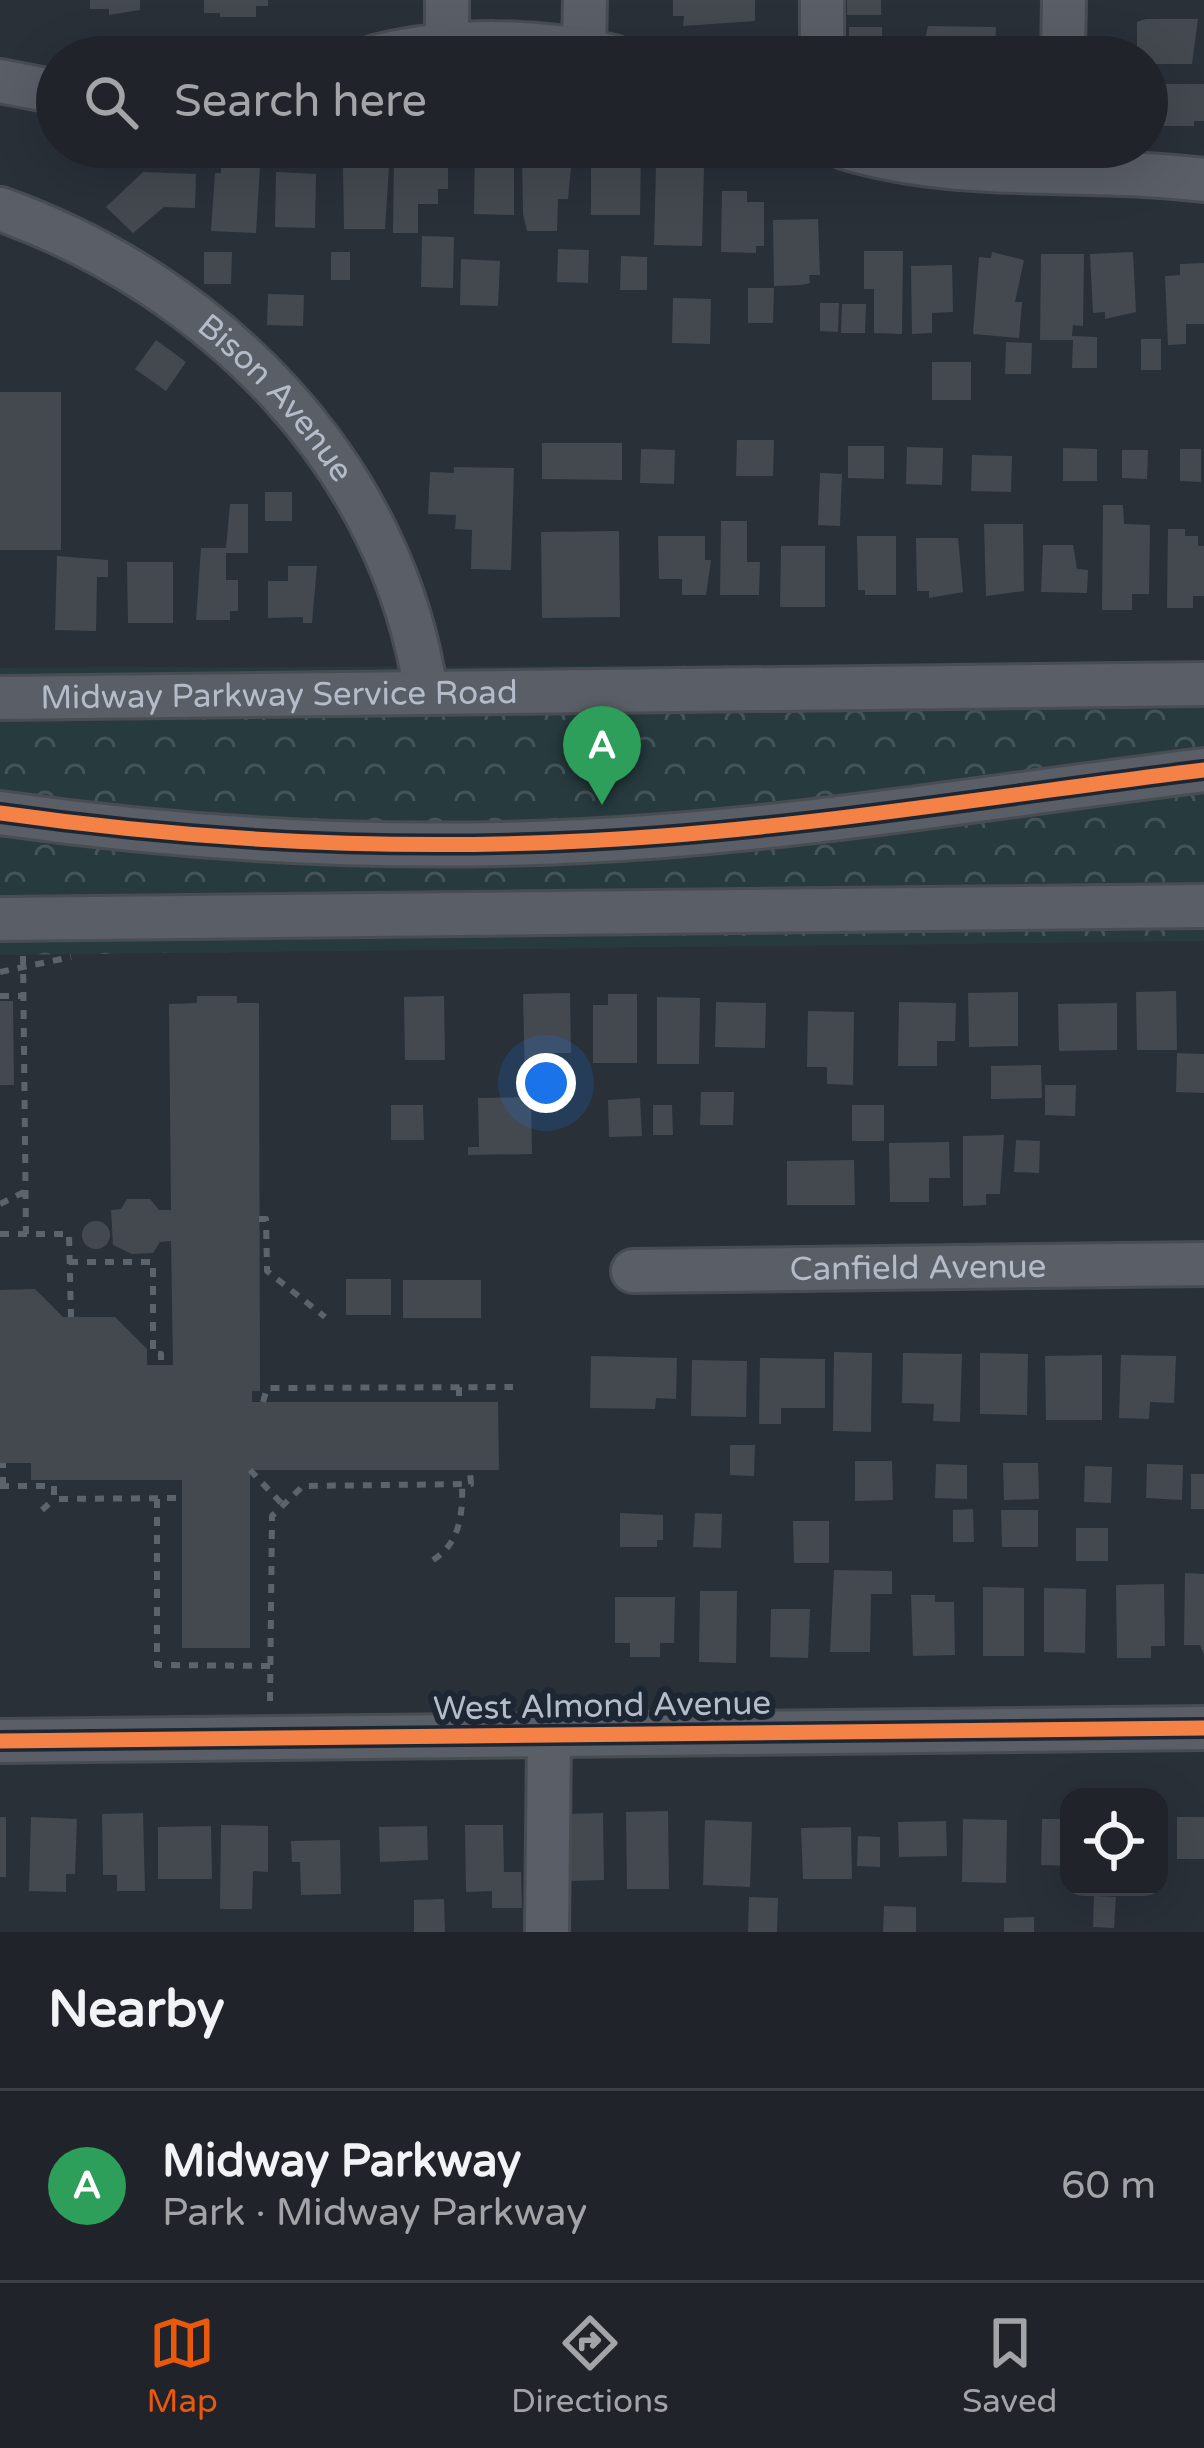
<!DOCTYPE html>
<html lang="en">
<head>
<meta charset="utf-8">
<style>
  body { margin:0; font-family:"Varela Round",sans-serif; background:#2d3036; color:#f1f3f6 }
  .controls { position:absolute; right:36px; bottom:36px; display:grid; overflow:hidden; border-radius:24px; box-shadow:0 12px 48px #0002 }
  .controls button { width:108px; height:108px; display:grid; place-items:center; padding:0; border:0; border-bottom:3px solid #3d4147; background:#20242a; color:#f1f3f6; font:60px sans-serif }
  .you { position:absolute; left:546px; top:1083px; width:42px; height:42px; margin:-30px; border:9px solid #fff; border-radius:50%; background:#1a73e8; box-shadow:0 0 0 18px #1a73e833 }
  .badge { display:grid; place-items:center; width:78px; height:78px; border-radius:50%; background:#ea580c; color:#fff; font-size:39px; font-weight:700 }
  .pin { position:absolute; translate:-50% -99px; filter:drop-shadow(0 3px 6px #0008) }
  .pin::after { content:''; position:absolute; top:63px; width:42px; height:36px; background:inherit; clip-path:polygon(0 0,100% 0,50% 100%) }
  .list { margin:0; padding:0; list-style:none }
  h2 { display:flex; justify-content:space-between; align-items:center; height:156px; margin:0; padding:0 48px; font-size:51px }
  h2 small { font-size:39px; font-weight:400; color:#a2a4a8 }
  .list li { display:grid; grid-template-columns:78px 1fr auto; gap:36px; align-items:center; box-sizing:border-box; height:192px; padding:0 48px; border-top:3px solid #3d4147 }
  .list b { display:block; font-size:45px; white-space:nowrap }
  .list p { margin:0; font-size:39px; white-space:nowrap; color:#a2a4a8 }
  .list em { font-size:39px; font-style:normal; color:#a2a4a8 }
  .icon { flex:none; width:66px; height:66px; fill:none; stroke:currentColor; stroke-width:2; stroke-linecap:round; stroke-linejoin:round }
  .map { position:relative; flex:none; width:1204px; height:1932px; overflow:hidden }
  .search { position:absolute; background:#20242a; box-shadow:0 12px 48px #0002; left:36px; right:36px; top:36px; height:132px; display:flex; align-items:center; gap:30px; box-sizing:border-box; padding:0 42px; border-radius:66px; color:#a2a4a8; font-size:45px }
  .sheet { height:348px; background:#20242a }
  nav { display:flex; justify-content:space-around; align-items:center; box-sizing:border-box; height:168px; border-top:3px solid #3d4147; background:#20242a; font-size:33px; color:#a2a4a8 }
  nav a { display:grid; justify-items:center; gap:6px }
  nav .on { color:#ea580c }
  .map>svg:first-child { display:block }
  .forest { fill:url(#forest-crowns) }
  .building { fill:#444950 }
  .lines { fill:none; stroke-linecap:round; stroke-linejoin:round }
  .minor-casing { stroke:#484c53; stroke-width:48 }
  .path { stroke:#5d636a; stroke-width:6; stroke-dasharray:9 9; stroke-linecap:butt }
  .minor { stroke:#5a5e66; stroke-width:42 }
  .cycleway-casing { stroke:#1d2633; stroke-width:22 }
  .cycleway { stroke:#f48246; stroke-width:15 }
  .labels { text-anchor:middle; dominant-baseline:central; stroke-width:12; stroke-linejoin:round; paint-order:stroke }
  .street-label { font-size:33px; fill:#b4bcc9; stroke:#1d2633 }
</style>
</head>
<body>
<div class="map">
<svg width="1204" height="1932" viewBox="0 0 1204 1932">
  <defs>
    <pattern id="forest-crowns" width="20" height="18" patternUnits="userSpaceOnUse" patternTransform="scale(3)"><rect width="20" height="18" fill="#273a3e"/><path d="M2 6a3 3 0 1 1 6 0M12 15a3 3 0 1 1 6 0" fill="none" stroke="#445559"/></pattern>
  </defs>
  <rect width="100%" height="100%" fill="#2a3038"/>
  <!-- forest -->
  <path class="forest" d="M1204 664V941L0 955V668Z"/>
  <!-- building -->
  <path class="building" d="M90 0H140V10L109 15V9H90Z
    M204 0H268V6H256V17H220V13H204Z
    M673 0H755V21L683 26 684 16H673Z
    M847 0H881V15H847Z
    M1146 19H1198L1192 64H1147V57H1137V22Z
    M928 26 996 27 995 57H929L922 53Z
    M849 27H882V57H849Z
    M1147 84H1204V121H1194V126H1147Z
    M475 147H514V215L474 214Z
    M541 147H573L568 199H558L557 231H527L523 214 522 156H541Z
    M591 147H641L640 215H591Z
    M394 159H438V165L448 166V189H438V204H418V233H393Z
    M221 164 260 166 256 233 211 231 215 173H221Z
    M656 166 704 167 702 246 654 245Z
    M343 167H389L385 229H344Z
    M143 172 196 174 195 208 164 207 133 233 106 207Z
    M276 172 316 174 315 228 275 227Z
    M722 191H747V202H764V246H756V253L721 252Z
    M818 219 820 275H809L810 283 801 285 774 286 773 220Z
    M422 236 454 237 453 288 421 287Z
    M558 249 589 250 588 283 557 282Z
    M864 251H903L902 334 874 333V289H864Z
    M204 252H232L231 284H204Z
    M331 252H350V280H331Z
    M992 252 1024 260 1015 302H1022L1019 338 973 334 979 257 991 258Z
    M1133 252 1136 312 1105 319V312L1093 313 1090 254Z
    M1041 254H1084L1083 326 1073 325 1072 336 1097 337V368H1072L1073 340H1040Z
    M621 256 647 257V290H620Z
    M461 259 500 261 498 306 460 305Z
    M1204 263V324H1186V344L1168 345 1165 276 1180 275V264Z
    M952 265 953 312 932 313V333L912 334 911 266Z
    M748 288H774L773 323H748Z
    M268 294 304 295 303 326 267 325Z
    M673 298 711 299 710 344 672 343Z
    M820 303H839L838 332 820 331Z
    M842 304H866L865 333H841Z
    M1141 339H1161V370H1141Z
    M156 340 186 362 166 391 135 369Z
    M1006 342 1032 343 1031 374H1005Z
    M932 362H971V400H932Z
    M0 392H61V550H0Z
    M737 440H774L773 476H736Z
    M542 443H622V480L542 479Z
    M848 446H884V479L848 478Z
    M907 447 943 448 942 485 906 484Z
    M1063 448 1097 449V481H1063Z
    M641 449 675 450 674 484 640 483Z
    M1180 449H1201V482L1180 481Z
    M1122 450H1148L1147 479 1122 478Z
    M972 455 1012 456 1011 492 971 491Z
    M454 467 514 468 511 570 471 569 472 530 455 529 456 515 428 514 430 472 454 473Z
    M820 473 842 474 840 526 818 525Z
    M265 492H292V521H265Z
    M230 504H248V553H226V580H238V611H230V620H196L201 548H226Z
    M1103 505H1123L1124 524 1150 525 1149 594H1132V610H1102Z
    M721 521H747V562H760L759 595H720Z
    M984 524H1023L1024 591 986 596Z
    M1168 529H1185V536H1198V546H1204V596H1193V608H1167Z
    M619 531 620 617 542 618 541 532Z
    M658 536H705V560H711L706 595H682V579H659Z
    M857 536H896V595H865V590H858Z
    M916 538H958L963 592 929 598V591H917Z
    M1043 545H1073L1077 569 1088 570 1087 593 1041 592Z
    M781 546H825V607H780Z
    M57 556 108 560V577H97L96 631 55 630Z
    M127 562H173V623H128Z
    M288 566H317L312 623H303V617L268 618V581H288Z
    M1176 991 1177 1050H1137L1136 992Z
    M1018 992V1046L969 1047 968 993Z
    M570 993 571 1053H549L550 1082H525L523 994Z
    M608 994H637V1063H593V1005H608Z
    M197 996H237V1003H259L260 1391H252V1402H498L499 1470H250V1648H182V1480H31V1463H0V1290L35 1289 63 1317H115L147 1349V1365H173L171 1241 160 1242 153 1253 132 1254 113 1245 111 1210 121 1209 127 1199H150L159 1210H171L169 1004 197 1003Z
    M444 996 445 1060H405L404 997Z
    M657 997 700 998 699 1064H657Z
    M0 1001H13L14 1085H0Z
    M716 1002 766 1003 765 1048 715 1047Z
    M899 1002 956 1003 955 1041H937V1066H898Z
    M1117 1003V1050L1059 1051 1058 1004Z
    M808 1011 854 1012 853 1085 827 1084V1067H807Z
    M1177 1053 1204 1054V1093L1176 1092Z
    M1041 1065 1042 1098 991 1099V1066Z
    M1045 1085H1076L1075 1116 1045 1115Z
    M701 1092H734L733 1125H700Z
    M531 1097 532 1154 468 1155V1147H479L478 1098Z
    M640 1098 642 1136 609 1137 608 1100Z
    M391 1105H423L424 1140H391Z
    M653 1105H672L673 1135H653Z
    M852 1105H884V1141H852Z
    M1004 1135 1000 1194H986V1205L963 1206V1136Z
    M1016 1140 1040 1141 1039 1173 1014 1172Z
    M949 1142 950 1178H929V1202H890L889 1143Z
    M854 1160 855 1205H787V1161Z
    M82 1235a14 14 0 1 1 28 0a14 14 0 1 1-28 0Z
    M346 1279H391V1315H346Z
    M403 1280H481V1318H403Z
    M834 1352 872 1353 871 1432 833 1431Z
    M903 1353 962 1354 960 1422 933 1421 934 1404 902 1403Z
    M980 1353 1028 1354 1027 1415 980 1414Z
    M1102 1355V1420H1046L1045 1356Z
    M1121 1355 1176 1356 1174 1403 1150 1402 1149 1419 1119 1418Z
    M591 1356 677 1358 676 1399 656 1398 655 1409 590 1408Z
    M760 1358 825 1359V1408H781V1424H759Z
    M692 1360 747 1361 746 1417 691 1416Z
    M730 1445H755L754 1476 730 1475Z
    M855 1461H892L893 1500 855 1501Z
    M1003 1463H1038L1039 1499 1004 1500Z
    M936 1464 967 1465V1499L935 1498Z
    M1147 1464 1183 1465 1182 1500 1146 1498Z
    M1085 1466 1112 1467 1111 1503 1084 1502Z
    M1191 1474H1204V1509H1191Z
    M973 1509 974 1542H953V1510Z
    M1001 1510H1038V1547H1002Z
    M620 1513 663 1515V1540H657V1547H620Z
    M695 1513 722 1514 721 1548 693 1547Z
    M793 1521H829V1563H794Z
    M1076 1528H1108V1561H1076Z
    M834 1570 892 1571V1594H871L870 1652H830Z
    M1185 1573 1204 1574V1655L1200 1645H1184Z
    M1164 1584 1165 1646H1151V1658H1117L1116 1585Z
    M983 1587 1024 1588V1656H983Z
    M1044 1588 1086 1589 1085 1653 1044 1652Z
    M700 1591H737L736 1663 699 1662Z
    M911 1595H935V1602H954L955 1655 913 1656Z
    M615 1597H675L674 1643H660V1657H630V1643H615Z
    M771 1609H810L808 1658 770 1657Z
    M668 1811 669 1889H627L626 1812Z
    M143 1813 145 1891H117V1875H103L102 1814Z
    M603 1813 604 1880 569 1881 567 1814Z
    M0 1817H6V1877H0Z
    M31 1817 77 1819 75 1874H66V1892L29 1891Z
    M1177 1817H1204V1859H1177Z
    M963 1819 1007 1820 1006 1883 962 1882Z
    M1042 1819H1069V1866L1041 1865Z
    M705 1820 752 1822 750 1887 703 1885Z
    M946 1821 947 1856 899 1857 898 1822Z
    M221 1825 268 1826V1872L253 1871 252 1909H220Z
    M465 1825H503L504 1872H521L522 1908H492V1891L466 1892Z
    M211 1826 212 1879H158V1827Z
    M427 1826 428 1860 380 1862 379 1827Z
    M851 1827 852 1879H803L801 1828Z
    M858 1836 880 1837V1867L857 1866Z
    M340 1840 341 1894 301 1895 300 1862H292L291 1841Z
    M1094 1896 1116 1897 1114 1928 1093 1927Z
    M749 1897 778 1898 777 1932H748Z
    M444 1899 445 1932H414V1900Z
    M884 1906 916 1907V1932H883Z
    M1034 1917V1932H1004V1918Z"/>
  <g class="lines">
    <defs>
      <g id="minor">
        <path d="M447 45V0"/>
        <path d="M584 50 585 0"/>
        <path d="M375 57C452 38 537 39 614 57"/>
        <path d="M822 57V0"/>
        <path d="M1063 57 1064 0"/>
        <path d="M0 81 57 92"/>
        <path d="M844 147C961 183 1084 165 1204 180"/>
        <path id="s1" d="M0 209C212 284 393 464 426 693"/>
        <path id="s2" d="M0 698 1204 684"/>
        <path d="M0 813C218 844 443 853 662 836 844 822 1023 792 1204 770"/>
        <path d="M0 919 1204 906"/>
        <path id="s3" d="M633 1271 1204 1264"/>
        <path d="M0 1741 1204 1728"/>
        <path d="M547 1932 549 1738"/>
      </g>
    </defs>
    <!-- minor casing -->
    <use href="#minor" class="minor-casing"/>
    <!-- path -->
    <path class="path" d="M23 956 26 1234
      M0 972 71 957
      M0 996H23
      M0 1204 26 1191
      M259 1219H266L267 1271 325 1317
      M0 1234H69L71 1317
      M69 1262H153V1353L161 1354V1365
      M459 1387V1402
      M263 1402 267 1388 513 1387
      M250 1470 283 1505
      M0 1486H54V1499L182 1498
      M3 1486V1463
      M157 1499V1665L271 1666
      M42 1510 54 1499
      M433 1560C460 1543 463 1514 462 1484
      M270 1701 272 1516 303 1486 471 1484 470 1471"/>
    <!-- minor -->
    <use href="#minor" class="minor"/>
    <defs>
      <path id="cycleway" d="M0 813C218 844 443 853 662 836 844 822 1023 792 1204 770
        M0 1741 1204 1728"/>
    </defs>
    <!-- cycleway casing -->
    <use href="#cycleway" class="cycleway-casing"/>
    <!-- cycleway -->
    <use href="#cycleway" class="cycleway"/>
  </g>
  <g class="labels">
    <!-- street labels -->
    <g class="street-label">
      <text stroke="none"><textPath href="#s1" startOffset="339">Bison Avenue</textPath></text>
      <text stroke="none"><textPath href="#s2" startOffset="279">Midway Parkway Service Road</textPath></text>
      <text stroke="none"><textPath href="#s3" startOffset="285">Canfield Avenue</textPath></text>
      <text transform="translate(602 1706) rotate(-1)">West Almond Avenue</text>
    </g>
  </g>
</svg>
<div class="controls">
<button><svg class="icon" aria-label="locate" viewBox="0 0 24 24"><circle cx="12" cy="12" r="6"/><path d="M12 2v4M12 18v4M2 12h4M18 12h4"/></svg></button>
</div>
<div class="you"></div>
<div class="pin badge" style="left:602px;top:805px;background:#2e9e5b">A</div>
<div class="search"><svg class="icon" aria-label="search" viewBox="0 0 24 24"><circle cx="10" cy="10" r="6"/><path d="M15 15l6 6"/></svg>Search here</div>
</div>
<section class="sheet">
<h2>Nearby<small></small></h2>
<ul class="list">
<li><span class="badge" style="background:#2e9e5b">A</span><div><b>Midway Parkway</b><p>Park · Midway Parkway</p></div><em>60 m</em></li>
</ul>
</section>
<nav>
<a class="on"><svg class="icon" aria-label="map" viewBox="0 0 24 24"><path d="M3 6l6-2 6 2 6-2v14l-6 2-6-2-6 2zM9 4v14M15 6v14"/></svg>Map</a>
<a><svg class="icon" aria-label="directions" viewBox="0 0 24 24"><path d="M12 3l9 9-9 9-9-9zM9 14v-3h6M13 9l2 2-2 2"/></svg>Directions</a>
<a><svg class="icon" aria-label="saved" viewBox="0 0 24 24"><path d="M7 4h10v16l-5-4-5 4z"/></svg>Saved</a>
</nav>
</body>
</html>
